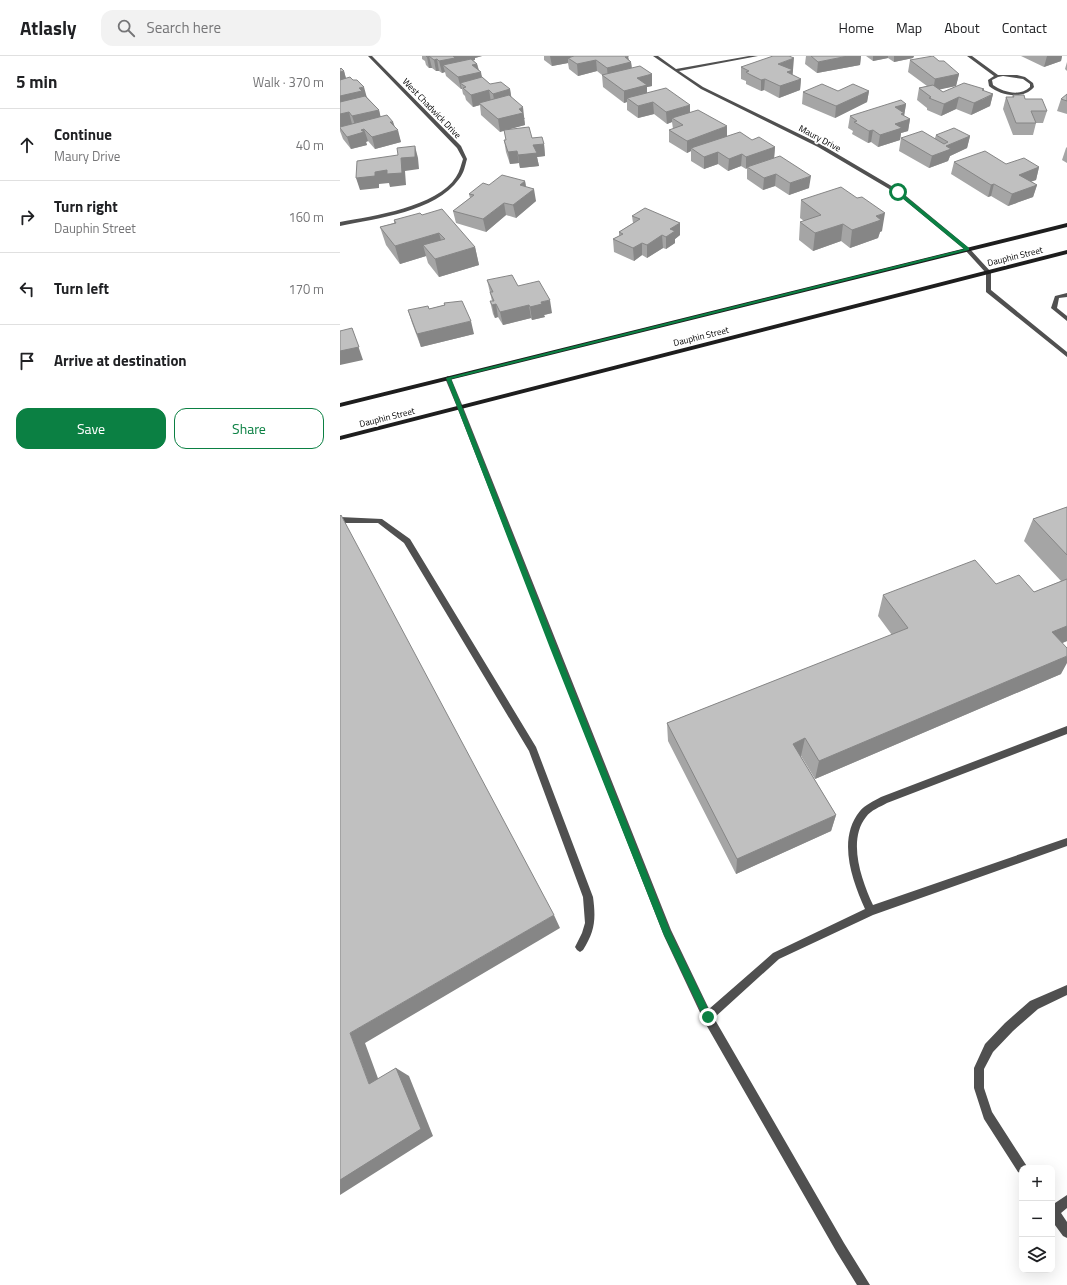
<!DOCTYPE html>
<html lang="en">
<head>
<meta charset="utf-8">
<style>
  body { margin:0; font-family:"Titillium Web",sans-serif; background:#f2f2f2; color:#202124 }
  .controls { position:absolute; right:12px; bottom:12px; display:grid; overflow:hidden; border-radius:8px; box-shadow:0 4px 16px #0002 }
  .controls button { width:36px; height:36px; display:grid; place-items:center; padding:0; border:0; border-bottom:1px solid #e0e0e0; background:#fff; color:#202124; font:20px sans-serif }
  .stop { position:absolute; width:12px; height:12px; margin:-9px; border:3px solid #0b8043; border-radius:50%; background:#fff }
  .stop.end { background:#0b8043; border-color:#fff; box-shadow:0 1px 4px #0008 }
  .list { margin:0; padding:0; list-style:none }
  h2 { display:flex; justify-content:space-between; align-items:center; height:52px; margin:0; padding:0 16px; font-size:17px }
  h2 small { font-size:13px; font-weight:400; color:#757577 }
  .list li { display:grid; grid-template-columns:26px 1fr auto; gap:12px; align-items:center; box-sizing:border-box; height:72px; padding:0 16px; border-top:1px solid #e0e0e0 }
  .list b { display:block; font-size:15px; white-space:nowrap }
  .list p { margin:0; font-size:13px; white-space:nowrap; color:#757577 }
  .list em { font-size:13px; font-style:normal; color:#757577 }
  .actions { display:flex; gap:8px; padding:12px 16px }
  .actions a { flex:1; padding:9px 0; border:1px solid #0b8043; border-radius:12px; text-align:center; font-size:14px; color:#0b8043 }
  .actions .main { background:#0b8043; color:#fff }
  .icon { flex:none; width:22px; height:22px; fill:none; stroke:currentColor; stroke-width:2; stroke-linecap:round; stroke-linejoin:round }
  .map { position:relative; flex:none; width:727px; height:1229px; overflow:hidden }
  header { display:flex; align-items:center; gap:24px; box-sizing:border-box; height:56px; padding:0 20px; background:#fff; border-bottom:1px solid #e0e0e0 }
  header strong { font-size:19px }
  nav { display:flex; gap:22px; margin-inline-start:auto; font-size:14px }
  .search { width:280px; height:36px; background:#f2f2f2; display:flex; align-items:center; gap:10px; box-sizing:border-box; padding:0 14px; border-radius:12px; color:#757577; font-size:15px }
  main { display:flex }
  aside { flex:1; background:#fff }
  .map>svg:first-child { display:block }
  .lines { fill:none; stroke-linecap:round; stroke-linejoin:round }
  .service { fill:#505050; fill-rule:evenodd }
  .minor { fill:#505050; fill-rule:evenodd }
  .secondary { fill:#1d1d1d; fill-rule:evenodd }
  .wall { fill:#a5a5a5 }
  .shaded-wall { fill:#868686 }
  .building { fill:#c0c0c0; stroke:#868686 }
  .route { fill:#0b8043 }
  .labels { text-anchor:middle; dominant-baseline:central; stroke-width:3.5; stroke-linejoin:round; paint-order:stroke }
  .far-street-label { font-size:9px; fill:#000; stroke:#fff }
</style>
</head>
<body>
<header>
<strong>Atlasly</strong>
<div class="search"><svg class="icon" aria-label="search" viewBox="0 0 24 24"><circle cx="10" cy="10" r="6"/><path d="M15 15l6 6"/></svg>Search here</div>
<nav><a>Home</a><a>Map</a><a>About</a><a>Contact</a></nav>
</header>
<main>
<aside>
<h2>5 min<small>Walk · 370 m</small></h2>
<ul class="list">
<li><svg class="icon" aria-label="ahead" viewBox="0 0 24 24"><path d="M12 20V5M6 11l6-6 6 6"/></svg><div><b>Continue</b><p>Maury Drive</p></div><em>40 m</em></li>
<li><svg class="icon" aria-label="right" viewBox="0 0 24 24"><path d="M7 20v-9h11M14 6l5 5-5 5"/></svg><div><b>Turn right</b><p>Dauphin Street</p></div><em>160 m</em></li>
<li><svg class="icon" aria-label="left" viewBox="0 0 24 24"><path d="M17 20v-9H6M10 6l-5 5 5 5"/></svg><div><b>Turn left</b></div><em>170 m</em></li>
<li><svg class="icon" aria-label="arrive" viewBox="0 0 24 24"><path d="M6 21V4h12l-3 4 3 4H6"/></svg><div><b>Arrive at destination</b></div></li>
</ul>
<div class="actions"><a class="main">Save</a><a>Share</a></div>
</aside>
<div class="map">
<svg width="727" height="1229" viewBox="0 0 727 1229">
  <rect width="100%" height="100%" fill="#fff"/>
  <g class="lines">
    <!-- service -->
    <path class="service" d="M646 215 651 216V234L727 296V301L646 236Z
      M727 237V241L719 242 717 252 727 260V265L711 252 715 240Z
      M120 349 123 351 331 874 369 953 433 897 525 853C512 824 497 783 520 755 525 749 534 745 541 741L727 670V678L547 747C540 751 531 754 526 761 507 785 522 825 533 849L727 782V790L533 859 439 903 374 962 504 1187 530 1229H517L496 1195 364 965 324 880 117 351Z
      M0 461 42 463 70 483 196 691 253 841C256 863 255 875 243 894L240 896 237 894 235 891 242 877 245 867 243 841 189 695 64 487 38 467H0Z
      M727 929V939L698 953 673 975 653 996 644 1013V1032L652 1056 688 1112H682V1118L678 1116 644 1063 634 1032V1012L645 988 665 967 690 945Z
      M727 1139V1152L721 1157 727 1166V1182L723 1180 712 1165V1149Z"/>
    <!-- minor -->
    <path class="minor" d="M28 0H32L121 90 127 103C125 110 124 117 119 123 95 156 38 162 0 170V166C33 160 97 151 116 121 120 115 121 109 123 103L117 92Z
      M313 0H318L336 13 409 0H418L339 15 363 31 482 89 560 135 629 192 651 216 646 217 625 194 556 137 478 91 361 33Z
      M627 0H632L658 19H677L685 21 693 27 694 31C683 44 661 40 649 30L648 24 654 20ZM663 20 683 23 690 28V31C680 41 663 36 653 29L652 24 658 21Z
      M108 320 111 322 123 351 122 352H118L117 351 105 322Z"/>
    <!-- secondary -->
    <path class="secondary" d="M727 167V171L0 351V347Z
      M727 194V198L0 384V380Z"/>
  </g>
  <!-- wall -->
  <path class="wall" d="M82 0H142L135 2V4H133L137 8 139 14 142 21 150 28 170 33 171 41 185 63H184L185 69 168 73 192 82 204 88 205 100 197 101 199 110 180 112 179 107 170 108 166 96 164 84H166L164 74 160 76 141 59 140 49 133 51 126 44 125 40 123 38 122 33H121L106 20 105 16 102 17 99 15H96L92 12H89L86 9 85 5 82 3Z
    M204 0H288L289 4 291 6 292 12 312 18V30L307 31V37L350 56 387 80 412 84 435 91 434 102 469 132 449 139 435 130 423 134 407 123V112L406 113 401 110 388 115 378 108 364 113 351 105V95L347 97 329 86V74L333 73 332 66 327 68 314 58 298 62 287 54V46L284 47 263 31 262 19 257 15 238 20 229 13 228 7 212 10 204 4Z
    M466 0H521L520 9 477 17 465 8Z
    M526 0H574L573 2 554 6 548 2 533 5Z
    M681 0H722L721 5 704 11Z
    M570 4 619 18 616 30 599 33 603 36 644 33V35L653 38 650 50 631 59 616 53 601 60 587 54V52L577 44 579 32 587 30 568 16Z
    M727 6V15L725 13Z
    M401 11 453 14H452H453L452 19 461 23 460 34 439 42 424 34 421 35 406 28V25L401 23Z
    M0 13 4 15 6 22 27 41 39 54 40 60 53 66 61 86 35 93 28 85 26 86 27 89 11 93 3 83 0 75Z
    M498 35H529L527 46 495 62 462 48 463 36Z
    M727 38V58L717 55 721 43Z
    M673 39 685 43 707 55 703 67H696L693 79H673L663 53 666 41H672Z
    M566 48 564 60 570 63 568 75 561 77 560 84 538 91 531 86 528 87 512 78 513 75 508 72 510 60Z
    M596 79 630 80 627 92 610 100 608 105 589 112 559 95 561 82H595Z
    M727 91V107L722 104 726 92Z
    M614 106 666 108 699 111 696 124 691 125 697 129 693 141 668 150 651 140 648 141 611 118Z
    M185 125 186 131 196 145 176 162 166 159 146 176 116 167 113 155 130 142 129 138Z
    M461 144 542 175 540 176 538 182 510 192 501 185 473 195 459 184 460 166 464 165 460 162Z
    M82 159 135 191 139 209 99 221 88 207 86 200 60 208 46 189 40 171 54 167V164Z
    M292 160 340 167V179L335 183V187L326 193 323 192 307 202 302 199 294 205 274 196 273 183 279 180V176L293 167Z
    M147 224 178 230 212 257 204 259 205 261 192 264 191 262 163 269 158 261 155 262 153 258 150 245H152Z
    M104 247 134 278 81 291 72 267 68 254 89 253 104 249Z
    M727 451V585L722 587 721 618 475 723 461 700V701L496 759 491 775 396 818 328 685 327 667 552 579 538 560 543 539 656 528 694 536 721 525 684 485 693 463Z"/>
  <!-- shaded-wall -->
  <path class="shaded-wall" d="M89 0 92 12H89L87 1Z
    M112 0H142L135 2V4L117 8 103 9 105 16 102 17 99 5Z
    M210 0H259L228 2V7L212 10Z
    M508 0H521L520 9 477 17 478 6Z
    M533 0H548V2L533 5Z
    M554 0H574L573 2 554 6Z
    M707 0H722L721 5 704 11Z
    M285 1H288L289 6H291L292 17 268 23 267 12Z
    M454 2 453 14 438 19V8Z
    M97 3 99 15H96L94 4Z
    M256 4 257 15 238 20 237 8Z
    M137 8 139 16H141L143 27 126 31 120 27 122 33H121L118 21 132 9Z
    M453 14 452 26 461 23 460 34 439 42 440 30 447 16Z
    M4 15 7 27 0 29V16Z
    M312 18V30L307 31V41L287 42V46L284 47V35L297 22Z
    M619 18 616 30 593 35 595 23Z
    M425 23 424 34 421 35V24Z
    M24 31 27 42 0 53V40L19 32Z
    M170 33 172 45 155 49 153 38Z
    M644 33 642 44 653 38 650 50 631 59 634 47 642 34Z
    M149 34 151 46 139 47 140 49 133 51 131 39Z
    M529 35 527 46 495 62 496 50Z
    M619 41 616 53 601 60 604 48Z
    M313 46 314 58 298 62V50Z
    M566 48 564 60 570 63 568 75 561 77 560 84 538 91 540 79 555 51Z
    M350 49V60L332 62V66L327 68 326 56Z
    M183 51 185 69 160 76 158 63 179 53Z
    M39 54 42 66 16 72 12 60Z
    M9 56 12 68 0 71V58Z
    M50 66H53L56 75 58 74 61 86 35 93 32 81Z
    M387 70V82L351 92V95L347 97V85Z
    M24 73 28 85 26 86 27 89 11 93 7 81 21 74Z
    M533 74 531 86 528 87 529 75Z
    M630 80 627 92 610 100 608 105 589 112 592 100 606 90Z
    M204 88 205 100 197 101 199 110 180 112 178 99 193 89Z
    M75 90 78 102 79 113 65 115 66 129 50 131 49 127 39 128V132L20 134 16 122 35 116 61 102Z
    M435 91 434 103 407 111V112L406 113V101Z
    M177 95 179 107 170 108 168 96Z
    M378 96V108L364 113V101Z
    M402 98 401 110 388 115 389 103Z
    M699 111 696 124 676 131 679 119Z
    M436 118 435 130 423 134 424 122Z
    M471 120 469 132 449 139 450 127Z
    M185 125 187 137 180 129Z
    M654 128 651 140 648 141 651 129Z
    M697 129 693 141 668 150 672 138Z
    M194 133 196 145 176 162 173 149Z
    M164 147 166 159 146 176 143 163Z
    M545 157 542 175 540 176 538 182 510 192 512 174 536 160Z
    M340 167V179L335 183V187L326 193V181L330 173Z
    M503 168 501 185 473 195 475 177Z
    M99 177 104 195 83 189 86 200 60 208 55 190Z
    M322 179 323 192 307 202V189Z
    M302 187V199L294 205 293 192Z
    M135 191 139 209 99 221 95 203Z
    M210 244 212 257 204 259 205 261 192 264 190 251 201 246Z
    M156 248 158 261 155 262 152 249Z
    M189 249 191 262 163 269 160 256Z
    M131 265 134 278 81 291 77 278Z
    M12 272 23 304 0 309V295Z
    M727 570V585L701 596 712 576Z
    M727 600V607L721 618 475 723 479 705Z
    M465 682 461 700 450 706 453 688Z
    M496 759 491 775 396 818 397 803Z
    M214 859 220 872 25 987 43 1036 29 1028 10 977Z
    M56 1012 69 1020 93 1080 0 1139V1124Z"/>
  <!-- building -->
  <path class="building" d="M86 0H113L115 2 99 5 97 3 94 4 89 0 87 1Z
    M234 0H288V1H285L291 6 267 12 256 4 237 8 228 2Z
    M433 0H449L454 2 438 8 453 14 447 16 461 23 440 30 425 23 421 24 409 18 406 16 409 15 401 11Z
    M471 0H508L478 6Z
    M593 0 599 5H604L619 18 595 23 570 4Z
    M131 3 137 8 132 9 141 16 118 21 103 9Z
    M300 10 312 18 297 22 307 29 284 35 262 19Z
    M1 12 4 15 0 16V13Z
    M10 21 13 24H17L24 31 19 32 22 35 0 40V24Z
    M142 21 150 28 161 26 170 33 153 38 149 34 131 39 123 32 126 31 120 27Z
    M624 27 644 33 642 34 653 38 634 47 619 41 604 48 589 42 591 41 579 32 593 29 603 36Z
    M482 28 498 35 513 28 529 35 496 50 463 36Z
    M326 32 350 49 326 56 313 46 298 50 287 42Z
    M727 38V45L721 43Z
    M169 39 183 51 179 53 183 57 158 63 139 47Z
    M673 39H684L685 43H702L707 55H691L696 67H676L666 41H674Z
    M25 40 39 54 12 60 9 56 0 58V46Z
    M561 44 566 48 555 51 564 57 561 58 570 63 555 68 562 72 540 79 533 74 529 75 514 66 517 65 510 60Z
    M358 54 387 70 347 85 329 74 343 69 332 62Z
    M47 59 53 66H50L58 74 32 81 24 73 21 74 24 76 7 81 0 72V71Z
    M189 71 192 82 202 81 204 88 193 89 197 97 178 99 177 95 168 96 164 84H166L164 74Z
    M614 72 630 80 606 90 611 93 592 100 561 82 582 75 604 88 608 86 596 79Z
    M400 76 412 84 419 81 435 91 406 101 402 98 389 103 378 96 364 101 351 92Z
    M75 90V101L61 102 62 117 47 118V114L35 116V120L16 122 17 105 58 99 57 92Z
    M645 95 666 108 684 102 699 111 679 119 697 129 672 138 654 128 651 129 614 106Z
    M440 100 471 120 450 127 436 118 424 122 407 111Z
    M162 119 185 125 180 129 194 133 173 149 164 147 143 163 113 155 134 139 129 138 143 127 149 129Z
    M501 131 517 142 522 141 545 157 536 160 541 164 512 174 503 168 475 177 460 166 481 159 461 144Z
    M305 152 340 167 330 173 335 175 326 181 322 179 307 189 302 187 293 192 273 183 283 178 279 176 300 163 292 160Z
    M102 153 135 191 95 203 83 189 105 183 99 177 55 190 40 171 56 167 54 164 80 157 82 159Z
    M172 219 178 230 199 225 210 244 201 246 202 248 190 251 189 249 160 256 156 248 152 249 150 245H154L150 236H153L147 224Z
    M122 245 131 265 77 278 68 254 88 250 89 253 105 249 104 247Z
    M12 272 19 291 0 295V275Z
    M727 451V499L693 463Z
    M1 459 214 859 10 977 29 1028 56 1012 81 1073 0 1124V460Z
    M635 504 656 528 679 519 694 536 727 523V570L712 576 727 592V600L479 705 465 682 453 688 496 759 397 803 327 667 568 572 543 539Z"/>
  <!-- route -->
  <path class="route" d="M556 135H559L629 192V194L111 323 217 592 330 875 372 961 371 964 368 965 365 964 323 877 210 592 106 322 624 193 556 137Z"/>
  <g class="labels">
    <!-- far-street labels -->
    <g class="far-street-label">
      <text transform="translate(92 52) rotate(46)">West Chadwick Drive</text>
      <text transform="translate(480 82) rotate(28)">Maury Drive</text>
      <text transform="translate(675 200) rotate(-14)">Dauphin Street</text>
      <text transform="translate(361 280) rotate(-14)">Dauphin Street</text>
      <text transform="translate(47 361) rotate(-14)">Dauphin Street</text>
    </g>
  </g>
</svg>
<div class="controls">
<button>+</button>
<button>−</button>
<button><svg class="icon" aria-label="layers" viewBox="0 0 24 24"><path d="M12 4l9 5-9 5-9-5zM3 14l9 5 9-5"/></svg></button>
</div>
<div class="stop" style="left:558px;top:136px"></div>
<div class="stop end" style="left:368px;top:961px"></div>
</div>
</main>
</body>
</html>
